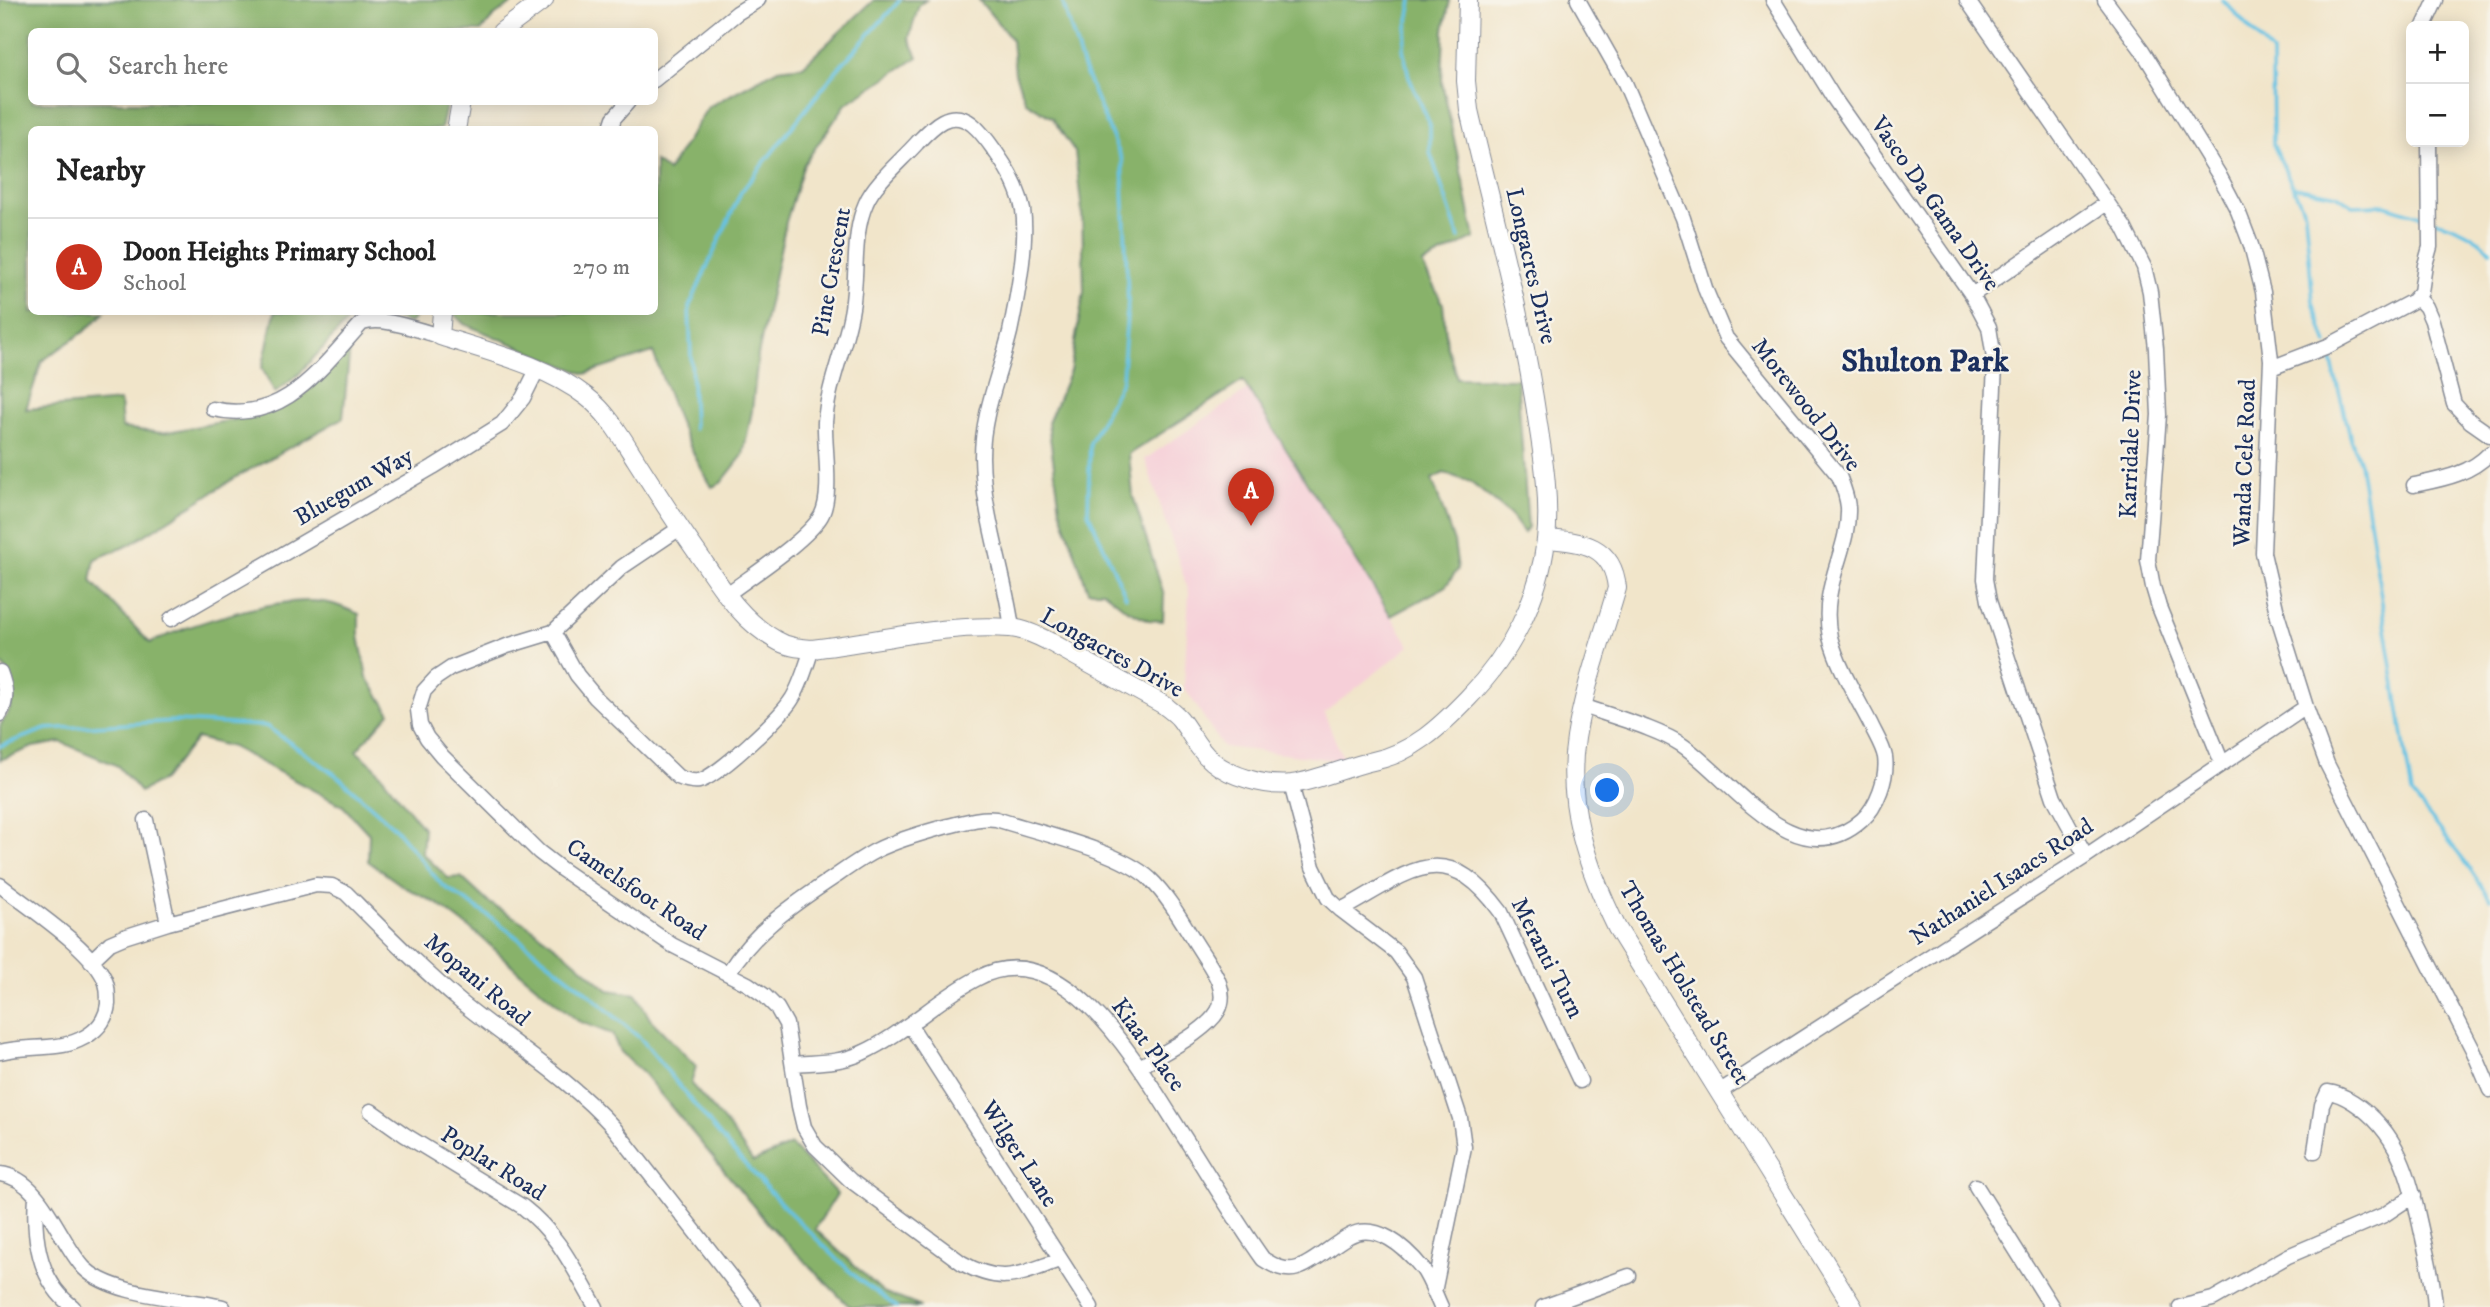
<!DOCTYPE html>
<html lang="en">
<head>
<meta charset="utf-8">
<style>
  body { margin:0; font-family:"IM FELL DW Pica",serif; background:#f2f2f2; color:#222 }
  .controls { position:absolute; right:21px; top:21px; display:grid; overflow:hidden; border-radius:10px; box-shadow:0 4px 18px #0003 }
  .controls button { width:63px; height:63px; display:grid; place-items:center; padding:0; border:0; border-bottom:2px solid #e0e0e0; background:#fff; color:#222; font:35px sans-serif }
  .you { position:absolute; left:1608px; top:791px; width:24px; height:24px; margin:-18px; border:5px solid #fff; border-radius:50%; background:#1a73e8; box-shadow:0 0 0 10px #1a73e833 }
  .badge { display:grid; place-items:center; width:46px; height:46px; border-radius:50%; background:#c8321e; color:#fff; font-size:23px; font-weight:700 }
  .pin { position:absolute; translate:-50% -58px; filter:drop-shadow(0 2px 4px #0008) }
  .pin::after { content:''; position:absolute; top:37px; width:24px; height:21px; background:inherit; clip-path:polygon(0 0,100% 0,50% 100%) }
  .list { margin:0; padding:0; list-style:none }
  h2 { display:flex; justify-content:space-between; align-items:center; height:91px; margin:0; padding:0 28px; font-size:30px }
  h2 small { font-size:23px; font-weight:400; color:#767676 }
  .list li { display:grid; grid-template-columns:46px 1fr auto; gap:21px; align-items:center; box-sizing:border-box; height:98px; padding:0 28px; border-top:2px solid #e0e0e0 }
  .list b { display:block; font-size:26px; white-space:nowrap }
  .list p { margin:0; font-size:23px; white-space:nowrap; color:#767676 }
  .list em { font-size:23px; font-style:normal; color:#767676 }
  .icon { flex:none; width:38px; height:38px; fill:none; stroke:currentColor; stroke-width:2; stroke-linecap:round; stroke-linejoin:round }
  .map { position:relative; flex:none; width:2490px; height:1307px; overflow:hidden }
  .search { position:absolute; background:#fff; box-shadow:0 4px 18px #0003; left:28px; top:28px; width:630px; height:77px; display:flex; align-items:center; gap:18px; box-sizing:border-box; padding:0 24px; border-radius:10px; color:#767676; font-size:26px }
  .panel { position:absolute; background:#fff; box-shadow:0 4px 18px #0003; left:28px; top:126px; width:630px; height:189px; border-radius:10px }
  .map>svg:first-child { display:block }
  .built { fill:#f6cfd8 }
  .forest { fill:#88b26a; stroke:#527064; stroke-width:2 }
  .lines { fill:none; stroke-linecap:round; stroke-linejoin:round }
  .stream { stroke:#66c3e4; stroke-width:3.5 }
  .minor-casing { stroke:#868a94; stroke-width:17 }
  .tertiary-casing { stroke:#868a94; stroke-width:20 }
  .minor { stroke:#fff; stroke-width:14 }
  .tertiary { stroke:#fff; stroke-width:18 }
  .labels { text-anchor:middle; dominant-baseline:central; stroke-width:5; stroke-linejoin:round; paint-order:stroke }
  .street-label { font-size:24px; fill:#1b2f5e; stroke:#f7f3e8 }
  .district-label { font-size:32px; font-weight:bold; fill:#1b2f5e; stroke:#f7f3e8 }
</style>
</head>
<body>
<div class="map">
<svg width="2490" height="1307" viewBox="0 0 2490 1307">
  <rect width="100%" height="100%" fill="#f7f3e8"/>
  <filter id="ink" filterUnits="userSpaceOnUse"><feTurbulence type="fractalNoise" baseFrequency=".0143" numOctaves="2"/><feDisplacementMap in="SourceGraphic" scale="14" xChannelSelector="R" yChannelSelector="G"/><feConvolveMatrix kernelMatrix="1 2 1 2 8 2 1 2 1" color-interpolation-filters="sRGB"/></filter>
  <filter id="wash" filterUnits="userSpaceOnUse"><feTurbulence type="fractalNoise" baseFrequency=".00686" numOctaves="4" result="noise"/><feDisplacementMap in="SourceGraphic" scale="28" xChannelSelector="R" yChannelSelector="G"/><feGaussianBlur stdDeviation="1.57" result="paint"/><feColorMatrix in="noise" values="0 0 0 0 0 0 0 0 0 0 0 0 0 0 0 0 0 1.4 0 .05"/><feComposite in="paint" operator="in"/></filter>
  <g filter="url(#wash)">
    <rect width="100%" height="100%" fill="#f1e5ca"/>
    <!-- built -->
    <path class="built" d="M1249 389 1410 646 1324 713 1344 761 1223 747 1184 687 1189 593 1145 459Z"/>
    <!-- forest -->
    <path class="forest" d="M0 0H517L493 17 481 31 32 32V102H447L441 129 32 130V312H105L85 331 42 361 26 409 120 401 122 428 162 433 270 413 295 398 350 346 343 418 238 476 129 545 95 559 91 581 150 643C190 624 285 593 329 603 339 605 349 610 359 614V636L367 677 390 713 356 751 374 766 424 829 422 853 448 878 461 877 488 902 526 924 563 951 608 990 636 994 650 1019 696 1066 691 1084 729 1127 753 1162 791 1145 837 1194 815 1229 883 1292 921 1307H851L847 1304 770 1226 644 1074 620 1052 612 1034 578 1021 517 970 480 936 438 904 404 887 368 861 369 834 343 806 232 747 197 738 163 780 140 792 118 766 61 742 33 747 0 760C0 750 0 737 0 727 1 722 6 718 8 713 17 694 14 677 0 662Z
      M874 0H926L919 5 909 38 918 57 846 104 804 164 786 222 758 355 752 411 743 455 721 483 712 487C684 441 671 403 653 352L585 374 464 324 452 312H654L655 162 668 171 708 107 778 69 803 66Z
      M979 0H1450L1444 30 1442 82 1475 238 1422 264 1443 304 1447 346 1457 378 1517 379 1528 527 1524 533 1510 514 1470 482 1444 473 1432 479 1454 542 1458 569 1445 587 1391 616 1243 381 1129 454 1133 496 1164 596 1163 621 1148 620 1126 609 1103 591H1088L1060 509 1048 423 1070 371 1084 291 1082 212 1075 152 1052 118 1026 102 1015 74 1012 40Z
      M275 312H420L410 323 378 312 354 314 298 375 275 393 262 368Z"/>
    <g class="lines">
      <!-- stream -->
      <path class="stream" d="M1062 0 1083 67 1122 160 1128 301 1122 380 1090 443 1088 512 1126 597
        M1412 0 1403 49 1409 77 1430 125V152L1459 238
        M2223 0 2272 53 2273 144 2305 213 2313 302 2327 344
        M2294 187 2337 195 2353 206 2384 205 2424 217
        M2435 221C2456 227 2475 234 2490 251
        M2329 351 2350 436 2360 463 2412 794 2464 860 2490 899
        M694 429 689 307 741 192 836 71 900 0
        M0 746 46 729 175 721 266 726 336 775 393 826 442 885 496 921 584 990 642 1040 730 1148 789 1212 859 1280 897 1307"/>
    </g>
  </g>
  <g filter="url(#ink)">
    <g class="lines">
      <defs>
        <path id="minor" d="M1578 0 1625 83 1683 218 1706 291 1726 338 1839 476C1843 486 1847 496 1848 507 1850 551 1819 586 1830 637 1838 667 1856 696 1870 723 1875 734 1883 746 1885 757 1888 777 1877 807 1862 820 1796 879 1731 778 1682 745 1659 729 1610 716 1583 706
          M1773 0 1833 97 1972 295 1989 327 1995 365 1985 579 1989 601 2054 798 2086 856
          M1967 0 2124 227 2144 267 2150 292 2156 349 2159 415 2148 560 2153 587 2159 607 2222 763
          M2105 0 2142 50 2219 175 2238 211 2251 245 2263 292 2271 360 2263 553 2278 617 2306 707 2327 764 2473 1050 2490 1090
          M2424 26 2436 0
          M654 80 737 13 758 0
          M610 130 614 118 628 102
          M1972 295 2107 203
          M2417 297 2426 307 2432 321 2454 404 2470 421 2490 435
          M2271 368 2328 346 2413 301 2421 292 2425 265 2430 247 2429 142
          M213 409C283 425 320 369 362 323 385 316 416 330 440 336
          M2414 485C2442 479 2469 475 2490 453
          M680 528 622 567 553 632 507 646 451 668 436 678 424 691 418 710 420 725 427 738 442 756 539 852 561 869 672 945 748 984 765 996 777 1008 786 1024 799 1106 804 1127 815 1146 850 1180 962 1263C1003 1286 1019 1274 1060 1260
          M726 595C751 576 806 541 821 516 833 495 824 447 825 422 828 383 846 346 852 308 858 274 852 234 866 203 874 183 902 160 917 143 932 127 950 107 972 124 983 133 990 144 997 154 1009 171 1019 189 1023 210 1028 242 1017 299 1010 332 1000 374 982 413 982 457 983 516 1004 570 1012 628
          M171 619 433 467 502 424 523 398 537 370
          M553 632 577 675 596 698 678 777C685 780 691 782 699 781 717 777 781 717 792 699 801 685 806 666 812 649
          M0 672C6 688 8 699 0 714
          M1291 784 1313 867 1328 898 1341 910 1396 952 1414 977 1460 1118 1464 1147 1434 1292
          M146 820 168 923
          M0 885C28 907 96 951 106 983 108 989 108 998 108 1004 106 1022 95 1033 79 1040 55 1051 26 1045 0 1052
          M1341 910C1409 873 1444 834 1501 912L1580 1081
          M91 961 110 943 124 937 168 923 316 885 332 886 346 893C383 930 421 969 462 1003 514 1045 569 1078 614 1128L754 1307
          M728 973C754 931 795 903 836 876 849 867 863 857 877 850 897 840 922 833 944 827 962 823 978 817 996 819 1039 833 1118 850 1150 879 1171 899 1186 929 1202 953 1213 970 1229 991 1218 1011 1205 1033 1161 1053 1140 1067
          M910 1025 1091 1307
          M794 1064C817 1062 841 1063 862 1053 904 1034 937 999 978 978 1065 931 1142 1071 1179 1129 1207 1172 1233 1217 1263 1259 1274 1266 1285 1272 1298 1268 1314 1263 1333 1244 1349 1236 1376 1221 1405 1247 1422 1268 1430 1279 1435 1294 1441 1307
          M1719 1092 2086 856 2306 707
          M371 1111 405 1135 523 1207C560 1236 573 1268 596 1307
          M2315 1151 2322 1105 2328 1092C2338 1093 2345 1097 2353 1102 2403 1134 2411 1185 2423 1238 2428 1261 2434 1283 2435 1307
          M0 1174C42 1178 59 1242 84 1268 112 1296 184 1298 223 1307
          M1976 1186 2052 1307
          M36 1196C33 1236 38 1281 73 1307
          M1543 1307 1629 1276
          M2180 1307 2213 1299 2288 1256 2384 1215 2414 1195"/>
        <path id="tertiary" d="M501 32 544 0
          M456 130 461 102
          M442 312 440 336C489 352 546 365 587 397 608 413 622 438 636 460 657 493 678 526 701 558 723 590 742 621 776 640 787 647 799 648 812 649 877 642 944 623 1010 628 1024 629 1038 636 1050 642L1164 705C1170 710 1176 714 1180 719 1191 733 1198 750 1212 761 1231 777 1267 787 1292 784 1319 780 1346 767 1373 761 1413 753 1441 726 1468 698 1510 655 1539 600 1546 540 1550 502 1544 462 1538 424 1523 318 1493 214 1469 110L1466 81 1468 0
          M1546 539C1583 541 1613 546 1617 588 1603 637 1584 687 1576 738 1565 805 1588 869 1617 928L1853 1307"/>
      </defs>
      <!-- minor casing -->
      <use href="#minor" class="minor-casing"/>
      <!-- tertiary casing -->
      <use href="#tertiary" class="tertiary-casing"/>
      <!-- minor -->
      <use href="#minor" class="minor"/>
      <!-- tertiary -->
      <use href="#tertiary" class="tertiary"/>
    </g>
  </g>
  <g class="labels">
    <!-- street labels -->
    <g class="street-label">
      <text transform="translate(1935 204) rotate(55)">Vasco Da Gama Drive</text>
      <text transform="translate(1531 266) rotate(77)">Longacres Drive</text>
      <text transform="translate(832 272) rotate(-80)">Pine Crescent</text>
      <text transform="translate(1806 405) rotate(52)">Morewood Drive</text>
      <text transform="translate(2131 444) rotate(-88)">Karridale Drive</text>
      <text transform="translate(2245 463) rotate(-88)">Wanda Cele Road</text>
      <text transform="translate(354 487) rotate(-30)">Bluegum Way</text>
      <text transform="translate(1112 653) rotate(29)">Longacres Drive</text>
      <text transform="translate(2002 882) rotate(-33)">Nathaniel Isaacs Road</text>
      <text transform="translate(636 890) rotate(34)">Camelsfoot Road</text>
      <text transform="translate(1547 958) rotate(63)">Meranti Turn</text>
      <text transform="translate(477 980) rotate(40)">Mopani Road</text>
      <text transform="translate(1684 983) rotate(59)">Thomas Holstead Street</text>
      <text transform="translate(1148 1045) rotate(54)">Kiaat Place</text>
      <text transform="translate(1019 1154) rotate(57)">Wilger Lane</text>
      <text transform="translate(493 1164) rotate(32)">Poplar Road</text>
    </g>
    <!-- district labels -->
    <g class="district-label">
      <text x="1925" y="362">Shulton Park</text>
    </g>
  </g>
</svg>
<div class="controls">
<button>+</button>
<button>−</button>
</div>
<div class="you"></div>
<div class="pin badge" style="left:1251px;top:526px">A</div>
<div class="search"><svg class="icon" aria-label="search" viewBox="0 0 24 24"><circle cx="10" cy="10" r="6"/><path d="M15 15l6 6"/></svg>Search here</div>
<section class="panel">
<h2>Nearby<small></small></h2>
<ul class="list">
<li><span class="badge">A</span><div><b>Doon Heights Primary School</b><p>School</p></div><em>270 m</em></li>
</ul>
</section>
</div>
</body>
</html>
